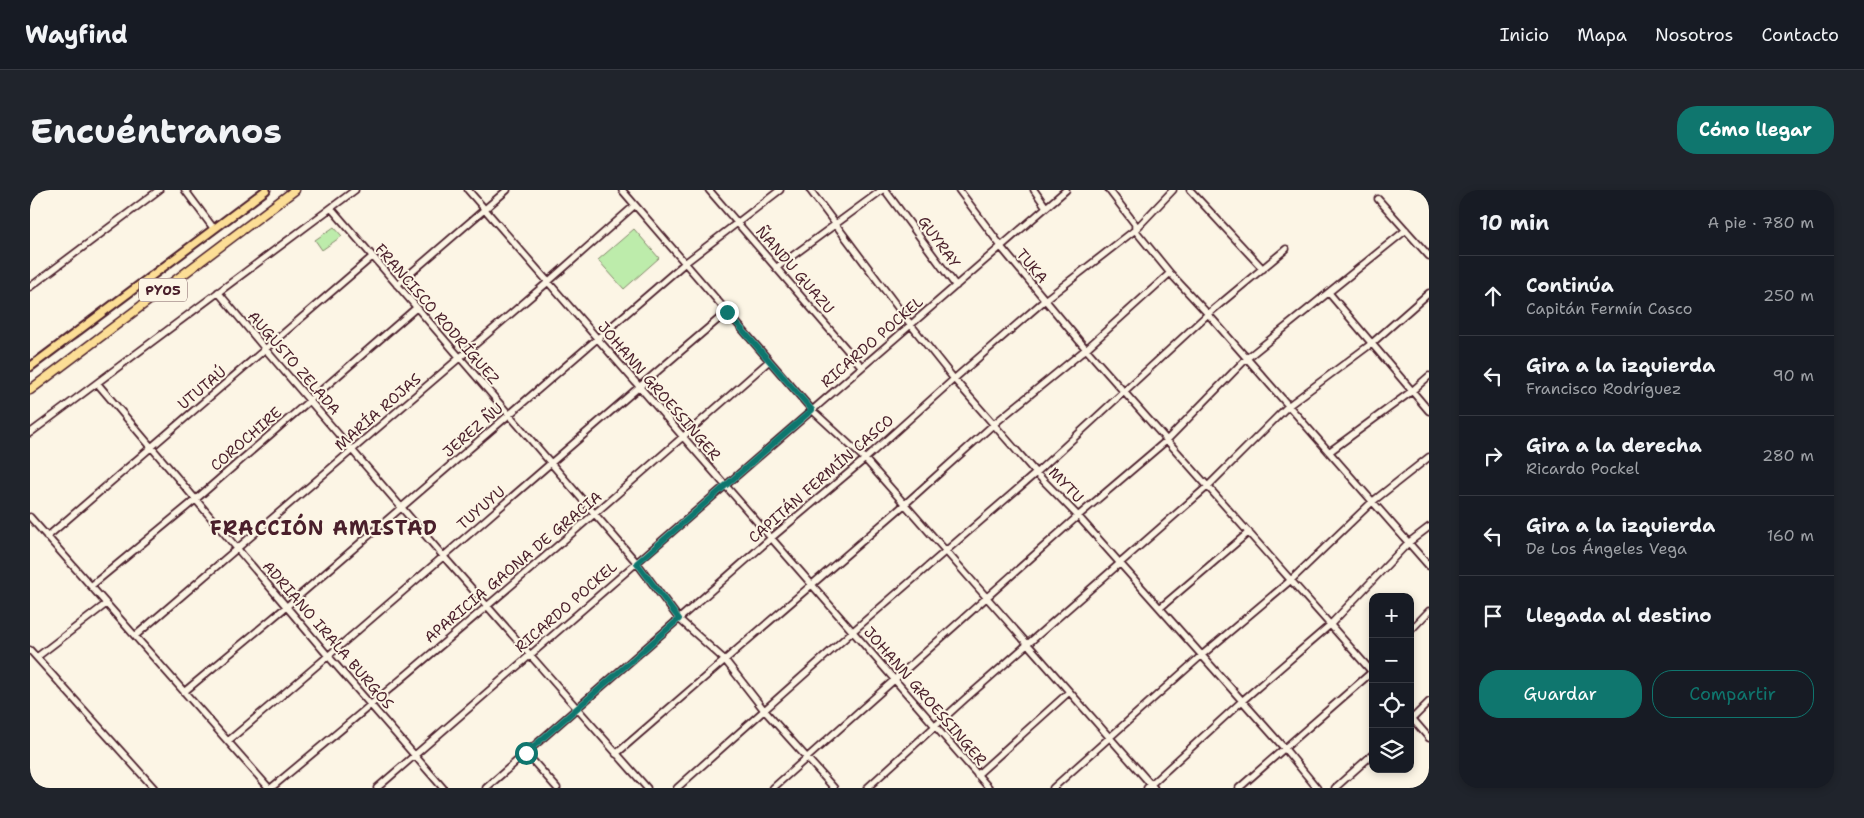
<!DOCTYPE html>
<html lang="es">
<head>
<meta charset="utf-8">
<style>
  body { margin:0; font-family:"Shantell Sans",sans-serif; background:#20242c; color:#f1f3f6 }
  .controls { position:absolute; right:15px; bottom:15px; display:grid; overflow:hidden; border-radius:10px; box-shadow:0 2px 8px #0003 }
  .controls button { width:45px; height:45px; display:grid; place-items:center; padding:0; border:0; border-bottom:1px solid #363941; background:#171b24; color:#f1f3f6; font:25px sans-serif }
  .stop { position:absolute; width:15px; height:15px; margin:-11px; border:4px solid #0f766e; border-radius:50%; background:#fff }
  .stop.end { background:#0f766e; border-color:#fff; box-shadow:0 1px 5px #0008 }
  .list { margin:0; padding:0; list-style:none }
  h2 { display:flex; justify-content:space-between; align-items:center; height:65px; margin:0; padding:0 20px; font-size:21px }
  h2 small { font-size:16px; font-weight:400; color:#9ea1a6 }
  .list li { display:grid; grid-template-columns:32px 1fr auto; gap:15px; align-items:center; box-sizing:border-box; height:80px; padding:0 20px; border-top:1px solid #363941 }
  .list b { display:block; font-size:19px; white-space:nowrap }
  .list p { margin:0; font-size:16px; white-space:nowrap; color:#9ea1a6 }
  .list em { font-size:16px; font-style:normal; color:#9ea1a6 }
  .actions { display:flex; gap:10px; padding:15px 20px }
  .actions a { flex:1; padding:11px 0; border:1px solid #0f766e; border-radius:20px; text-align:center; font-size:18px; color:#0f766e }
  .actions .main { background:#0f766e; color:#fff }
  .icon { flex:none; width:28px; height:28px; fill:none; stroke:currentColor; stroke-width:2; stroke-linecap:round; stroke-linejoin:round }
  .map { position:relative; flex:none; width:1399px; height:598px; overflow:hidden; border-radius:20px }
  header { display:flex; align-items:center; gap:30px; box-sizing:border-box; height:70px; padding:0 25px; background:#171b24; border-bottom:1px solid #363941 }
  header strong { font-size:24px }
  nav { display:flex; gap:28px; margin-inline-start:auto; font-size:18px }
  .intro { display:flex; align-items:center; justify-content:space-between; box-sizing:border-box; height:120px; padding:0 30px }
  h1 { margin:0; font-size:35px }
  .button { padding:12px 22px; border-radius:20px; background:#0f766e; color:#fff; font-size:18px; font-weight:700 }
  main { display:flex; gap:30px; padding:0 30px }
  aside { flex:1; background:#171b24; border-radius:20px; box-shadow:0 2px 8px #0003 }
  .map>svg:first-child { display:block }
  .green { fill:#bdecab; stroke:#84866b }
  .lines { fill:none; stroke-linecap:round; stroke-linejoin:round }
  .minor-casing { stroke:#4a1f2b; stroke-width:9 }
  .major-casing { stroke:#4a1f2b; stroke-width:11 }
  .highway-casing { stroke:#4a1f2b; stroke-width:11 }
  .minor { stroke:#fcf5e5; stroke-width:5.5 }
  .major { stroke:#fcde96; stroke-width:7 }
  .highway { stroke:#fcde96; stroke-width:8 }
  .route { stroke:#0f766e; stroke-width:6 }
  .labels { text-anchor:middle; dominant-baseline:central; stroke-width:4; stroke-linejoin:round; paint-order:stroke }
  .shield { fill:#fcf5e5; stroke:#7f5f63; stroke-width:1 }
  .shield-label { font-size:14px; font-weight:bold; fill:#4a1f2b }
  .street-label { font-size:15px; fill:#4a1f2b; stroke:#fcf5e5 }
  .district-label { font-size:20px; font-weight:bold; letter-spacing:1px; fill:#4a1f2b; stroke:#fcf5e5 }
</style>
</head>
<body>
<header>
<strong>Wayfind</strong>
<nav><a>Inicio</a><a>Mapa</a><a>Nosotros</a><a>Contacto</a></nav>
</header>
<div class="intro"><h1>Encuéntranos</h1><a class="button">Cómo llegar</a></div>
<main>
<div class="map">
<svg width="1399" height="598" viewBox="0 0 1399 598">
  <rect width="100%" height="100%" fill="#fcf5e5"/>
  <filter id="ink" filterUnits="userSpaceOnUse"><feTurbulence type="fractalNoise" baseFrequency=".02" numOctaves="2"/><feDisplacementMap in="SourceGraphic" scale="10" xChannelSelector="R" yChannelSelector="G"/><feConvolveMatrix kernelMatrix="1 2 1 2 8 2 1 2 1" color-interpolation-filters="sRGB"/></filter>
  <g filter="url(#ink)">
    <!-- green -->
    <path class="green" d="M304 37 312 46 292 60 285 50Z
      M604 39 629 68 594 99 568 70Z"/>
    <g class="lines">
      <defs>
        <path id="minor" d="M155 0 184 39
          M438 0 959 598
          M592 0 782 220 835 269 1124 598
          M679 0 832 177
          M780 0 881 135 924 189 1006 283 1048 326 1255 559 1287 598
          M855 0 926 96
          M929 0 971 56
          M1004 0 1016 17
          M1079 0 1105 34V40L1140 83 1178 124 1399 376
          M1160 0 1233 79
          M1348 9 1399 66
          M301 18 607 373 649 429 695 470 734 520 804 598
          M971 57 1056 159 1343 483
          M746 78 852 0
          M367 95 477 0
          M0 97 129 0
          M188 102 236 160 414 367 617 598
          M1299 103 1399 221
          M67 193 299 467 413 598
          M0 243 325 0
          M1299 262 1382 201 1399 186
          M0 327 239 598
          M17 347 342 67
          M61 396 165 310 386 118
          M1130 418 1219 342
          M1380 441 1399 421
          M105 446 518 92 605 15
          M0 460 124 598
          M7 467 76 414
          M154 502 256 417 655 73 750 0
          M1380 526 1399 548
          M1380 531 1399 512
          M198 551C366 410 530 263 697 122
          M496 563 527 598
          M586 564 874 315 964 234 1056 159 1140 83
          M947 585 1039 502
          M241 598C409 459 575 316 739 171
          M347 598 1036 0
          M456 598 740 349 835 269 924 189 1015 110 1105 40 1143 0
          M647 598 822 442 1006 283 1178 124 1256 59
          M743 598 1048 326 1136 251 1216 169 1376 40
          M837 598 935 509 1178 296 1258 216 1341 154 1399 103
          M1023 598 1172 465 1261 390 1342 312 1399 267
          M1117 598 1212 511 1300 435 1378 353 1399 337
          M1209 598 1343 481
          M1305 598 1343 564"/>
        <path id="major" d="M0 177 236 0"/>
        <path id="highway" d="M0 200 265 0"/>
      </defs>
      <!-- minor casing -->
      <use href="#minor" class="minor-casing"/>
      <!-- major casing -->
      <use href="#major" class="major-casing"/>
      <!-- highway casing -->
      <use href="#highway" class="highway-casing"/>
      <!-- minor -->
      <use href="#minor" class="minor"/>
      <!-- major -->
      <use href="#major" class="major"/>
      <!-- highway -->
      <use href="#highway" class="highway"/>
    </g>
  </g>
  <g class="lines" filter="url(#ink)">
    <!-- route -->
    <path class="route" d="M496 563 649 429 607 373 782 220 697 122"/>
  </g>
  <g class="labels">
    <!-- shield labels -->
    <rect class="shield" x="109" y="88.5" width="48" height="23" rx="4"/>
    <g class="shield-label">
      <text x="133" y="100">PY05</text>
    </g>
    <!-- street labels -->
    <g class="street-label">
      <text transform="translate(909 52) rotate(54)">GUYRAY</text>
      <text transform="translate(1002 76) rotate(50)">TUKA</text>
      <text transform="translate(765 80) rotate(49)">ÑANDU GUAZU</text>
      <text transform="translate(407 124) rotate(49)">FRANCISCO RODRÍGUEZ</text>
      <text transform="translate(842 152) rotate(-41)">RICARDO POCKEL</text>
      <text transform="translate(264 173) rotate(49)">AUGUSTO ZELADA</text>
      <text transform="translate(172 198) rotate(-40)">UTUTAÚ</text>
      <text transform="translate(629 201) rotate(49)">JOHANN GROESSINGER</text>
      <text transform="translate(348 222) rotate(-41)">MARÍA ROJAS</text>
      <text transform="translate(443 240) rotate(-41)">JEREZ ÑU</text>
      <text transform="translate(216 249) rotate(-41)">COROCHIRE</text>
      <text transform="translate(791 289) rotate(-41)">CAPITÁN FERMÍN CASCO</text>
      <text transform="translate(1036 295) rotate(46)">MYTU</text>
      <text transform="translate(451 318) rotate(-41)">TUYUYU</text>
      <text transform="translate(483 377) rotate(-40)">APARICIA GAONA DE GRACIA</text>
      <text transform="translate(536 417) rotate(-41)">RICARDO POCKEL</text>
      <text transform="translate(298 445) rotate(49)">ADRIANO IRALA BURGOS</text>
      <text transform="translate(895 506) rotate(49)">JOHANN GROESSINGER</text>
    </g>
    <!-- district labels -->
    <g class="district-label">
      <text x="294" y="338">FRACCIÓN AMISTAD</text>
    </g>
  </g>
</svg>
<div class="controls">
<button>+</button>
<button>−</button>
<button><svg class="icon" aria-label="locate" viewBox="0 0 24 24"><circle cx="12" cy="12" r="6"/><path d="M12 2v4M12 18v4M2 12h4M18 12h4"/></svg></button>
<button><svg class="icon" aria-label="layers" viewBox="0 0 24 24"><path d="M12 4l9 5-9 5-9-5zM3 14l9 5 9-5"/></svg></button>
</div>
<div class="stop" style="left:496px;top:563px"></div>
<div class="stop end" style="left:697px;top:122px"></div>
</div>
<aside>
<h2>10 min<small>A pie · 780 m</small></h2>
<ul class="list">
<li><svg class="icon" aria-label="ahead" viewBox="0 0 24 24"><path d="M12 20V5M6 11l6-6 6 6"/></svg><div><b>Continúa</b><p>Capitán Fermín Casco</p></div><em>250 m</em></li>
<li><svg class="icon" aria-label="left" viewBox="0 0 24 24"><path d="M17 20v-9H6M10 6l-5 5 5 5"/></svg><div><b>Gira a la izquierda</b><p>Francisco Rodríguez</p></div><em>90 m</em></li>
<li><svg class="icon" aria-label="right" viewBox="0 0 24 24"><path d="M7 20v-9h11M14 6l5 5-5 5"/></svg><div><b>Gira a la derecha</b><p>Ricardo Pockel</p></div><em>280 m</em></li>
<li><svg class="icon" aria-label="left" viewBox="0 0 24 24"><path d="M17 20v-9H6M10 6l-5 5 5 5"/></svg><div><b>Gira a la izquierda</b><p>De Los Ángeles Vega</p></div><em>160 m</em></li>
<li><svg class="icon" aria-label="arrive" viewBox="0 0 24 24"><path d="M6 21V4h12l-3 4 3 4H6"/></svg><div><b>Llegada al destino</b></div></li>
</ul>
<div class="actions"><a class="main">Guardar</a><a>Compartir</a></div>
</aside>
</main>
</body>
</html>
